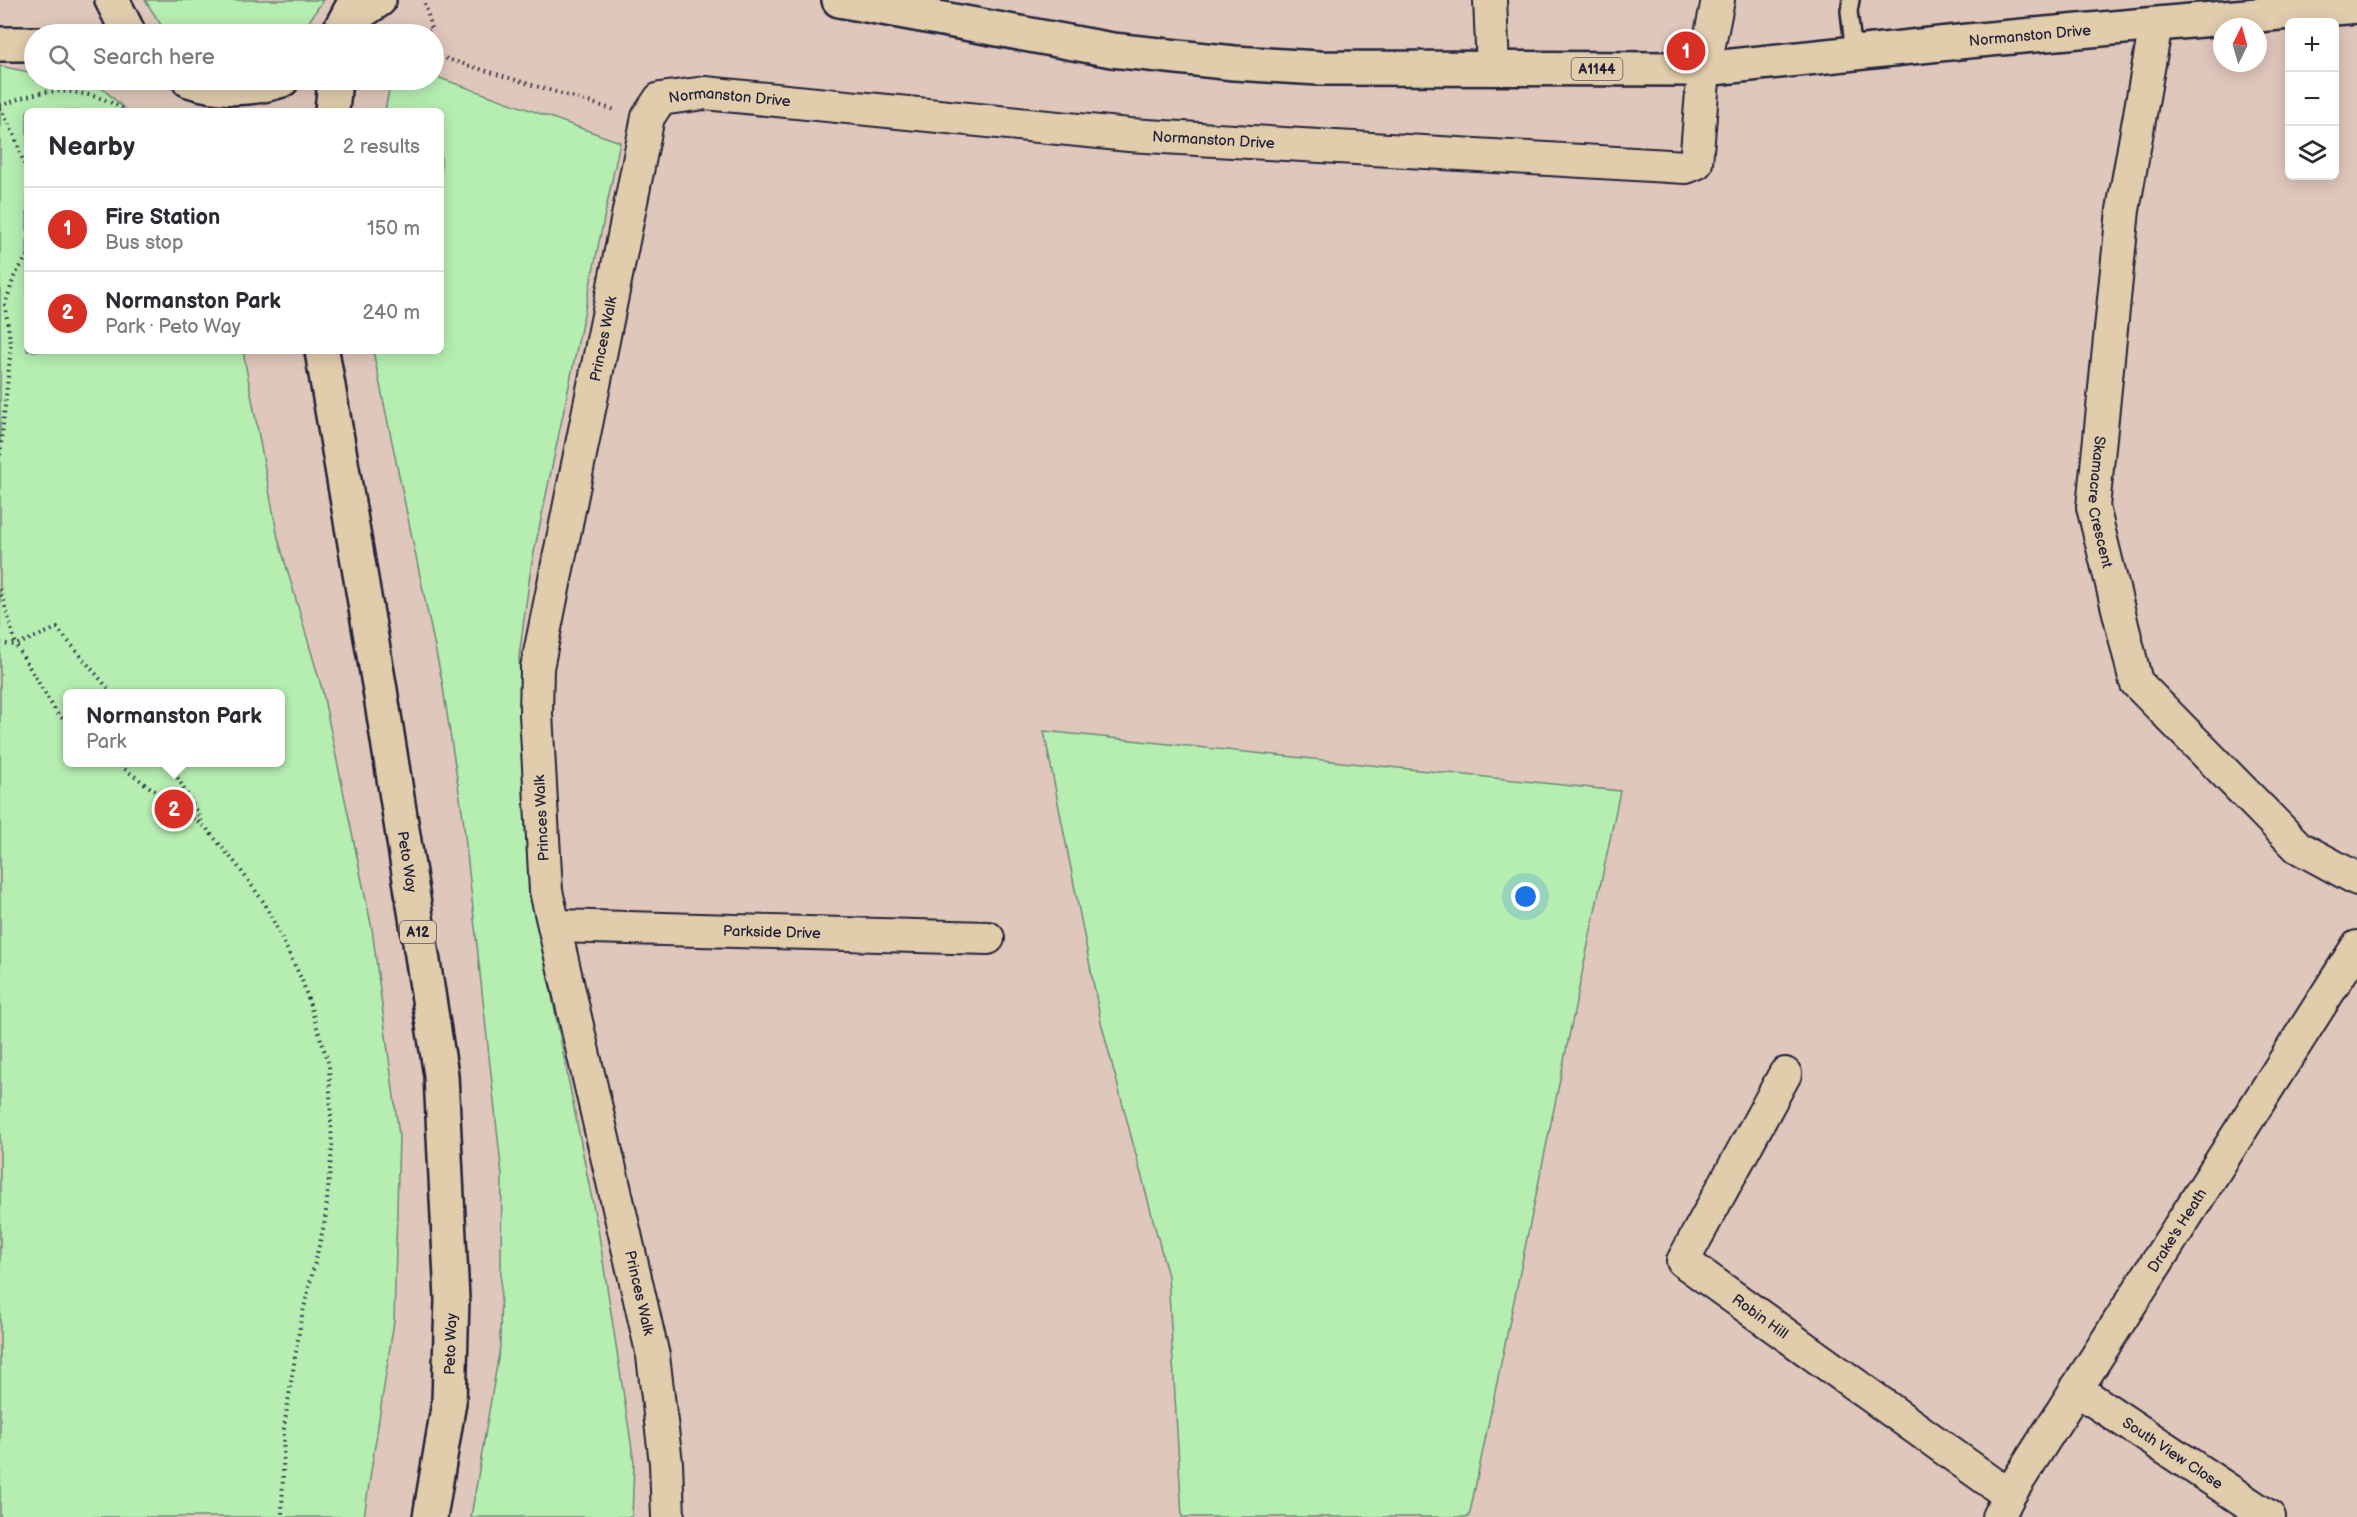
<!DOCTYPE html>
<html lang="en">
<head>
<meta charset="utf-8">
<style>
  body { margin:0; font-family:"Balsamiq Sans",sans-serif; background:#f2f2f3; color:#2b2b33 }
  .controls { position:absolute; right:18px; top:18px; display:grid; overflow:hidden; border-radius:9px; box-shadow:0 3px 15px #0003 }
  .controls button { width:54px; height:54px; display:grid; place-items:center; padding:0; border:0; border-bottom:2px solid #e1e1e2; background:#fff; color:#2b2b33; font:30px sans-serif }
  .compass { position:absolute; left:2213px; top:18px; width:54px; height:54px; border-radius:50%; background:#fff; box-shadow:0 3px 15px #0003; rotate:5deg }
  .you { position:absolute; left:1526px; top:897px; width:21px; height:21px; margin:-15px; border:4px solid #fff; border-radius:50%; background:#1a73e8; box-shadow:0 0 0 9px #1a73e833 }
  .badge { display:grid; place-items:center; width:39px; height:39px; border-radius:50%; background:#d93025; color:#fff; font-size:20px; font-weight:700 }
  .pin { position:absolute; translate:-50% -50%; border:3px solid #fff; box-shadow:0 2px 6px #0006 }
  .popup { position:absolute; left:63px; top:689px; width:222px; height:78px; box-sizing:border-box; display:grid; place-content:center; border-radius:9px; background:#fff; filter:drop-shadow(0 2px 4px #0005); font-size:20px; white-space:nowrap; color:#7c7c81 }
  .popup b { font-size:22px; color:#2b2b33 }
  .popup::after { content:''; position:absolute; left:50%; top:100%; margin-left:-12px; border:12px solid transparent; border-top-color:#fff }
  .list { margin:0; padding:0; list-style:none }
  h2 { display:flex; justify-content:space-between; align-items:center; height:78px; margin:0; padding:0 24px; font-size:26px }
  h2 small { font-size:20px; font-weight:400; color:#7c7c81 }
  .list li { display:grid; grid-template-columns:39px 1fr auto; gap:18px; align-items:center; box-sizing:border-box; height:84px; padding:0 24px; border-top:2px solid #e1e1e2 }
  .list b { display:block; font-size:22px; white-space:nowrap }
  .list p { margin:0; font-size:20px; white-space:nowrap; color:#7c7c81 }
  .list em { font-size:20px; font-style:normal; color:#7c7c81 }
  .icon { flex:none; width:33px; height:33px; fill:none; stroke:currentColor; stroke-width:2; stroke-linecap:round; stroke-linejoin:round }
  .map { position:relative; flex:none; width:2357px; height:1517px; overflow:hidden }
  .search { position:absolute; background:#fff; box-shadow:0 3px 15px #0003; left:24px; top:24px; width:420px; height:66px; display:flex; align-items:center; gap:15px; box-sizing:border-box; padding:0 21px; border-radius:33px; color:#7c7c81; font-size:22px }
  .panel { position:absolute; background:#fff; box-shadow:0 3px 15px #0003; left:24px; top:108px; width:420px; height:246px; border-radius:9px }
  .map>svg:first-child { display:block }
  .green { fill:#b6eeb2; stroke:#6c8876; stroke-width:1.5; fill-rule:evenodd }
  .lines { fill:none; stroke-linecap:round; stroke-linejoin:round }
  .service-casing { stroke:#22223b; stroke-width:20 }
  .minor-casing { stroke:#22223b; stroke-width:36 }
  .primary-casing { stroke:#22223b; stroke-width:38 }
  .trunk-casing { stroke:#22223b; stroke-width:38 }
  .path { stroke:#22223b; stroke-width:4; stroke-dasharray:1.5 4.5; stroke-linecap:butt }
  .service { stroke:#e1cdac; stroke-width:15 }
  .minor { stroke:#e1cdac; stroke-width:32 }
  .primary { stroke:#e1cdac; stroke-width:33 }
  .trunk { stroke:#e1cdac; stroke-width:33 }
  .labels { text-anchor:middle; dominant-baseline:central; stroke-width:6; stroke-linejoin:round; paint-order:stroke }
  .shield { fill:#e1cdac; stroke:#5b555d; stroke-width:1.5 }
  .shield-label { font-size:14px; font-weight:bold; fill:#22223b }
  .street-label { font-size:15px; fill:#22223b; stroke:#e1cdac }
</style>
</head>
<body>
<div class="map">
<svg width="2357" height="1517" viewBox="0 0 2357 1517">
  <rect width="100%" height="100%" fill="#e0c7bc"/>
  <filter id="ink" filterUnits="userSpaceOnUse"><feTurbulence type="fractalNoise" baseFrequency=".0167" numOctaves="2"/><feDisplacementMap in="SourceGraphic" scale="12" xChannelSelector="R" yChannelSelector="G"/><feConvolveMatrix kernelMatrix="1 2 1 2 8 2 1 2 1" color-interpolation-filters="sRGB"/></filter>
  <g filter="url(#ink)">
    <!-- green -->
    <path class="green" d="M145 0H323L305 28 297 34H170L163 28Z
      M0 66 34 73V80H62L102 88 127 111H27V351H243L278 538 322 689 372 929 399 1135 394 1321 364 1517H0ZM68 694H280V762H68Z
      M434 76 620 142 531 567 519 657 533 900 599 1235 634 1462 632 1517H471L500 1347 502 1175 463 817 442 681 373 351H441V111H385L390 85 396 80H434Z
      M1044 731 1620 791 1469 1517H1182L1168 1276 1101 1022Z"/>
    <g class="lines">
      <defs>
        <path id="service" d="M1851 0 1849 11 1854 54"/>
        <g id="minor">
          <path d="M1490 0 1493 68"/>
          <path id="s1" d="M2156 24 2123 210 2093 507 2136 682 2298 847 2357 879"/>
          <path id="s2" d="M556 926 988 938"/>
          <path id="s3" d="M1785 1074 1683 1261 2009 1495"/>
          <path id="s4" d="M2076 1389 2269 1517"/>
          <path id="s5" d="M668 1517 666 1463 653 1356 546 891 536 714 537 668 648 117 660 99 705 93 1129 135 1686 167 1696 163 1704 69 1718 0"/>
          <path id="s6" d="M1998 1517 2009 1495 2357 947"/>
        </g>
        <g id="primary">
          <path id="s7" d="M839 0 1112 50 1234 63 1319 68 1704 69 1968 41 2357 6"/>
          <path d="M346 22 379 0"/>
        </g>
        <g id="trunk">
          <path d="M112 0 129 34"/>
          <path d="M338 34 356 0"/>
          <path d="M0 44H34"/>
          <path d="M189 80C219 90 251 90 282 80"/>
          <path d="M332 111 335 80"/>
          <path id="s8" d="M322 351 380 690 441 1075 452 1299 449 1402 430 1517"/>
        </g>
      </defs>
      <!-- service casing -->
      <use href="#service" class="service-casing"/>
      <!-- minor casing -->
      <use href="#minor" class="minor-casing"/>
      <!-- primary casing -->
      <use href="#primary" class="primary-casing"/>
      <!-- trunk casing -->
      <use href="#trunk" class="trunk-casing"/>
      <!-- path -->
      <path class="path" d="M423 34 432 30 424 0
        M434 55 615 110
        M0 106C12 102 23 97 35 94 62 87 103 94 125 111
        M0 108 14 134 27 172
        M0 455 11 347 5 305 14 277 27 256
        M0 589 16 645 58 715 68 723
        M0 643 16 645 57 628 113 694
        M115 762 206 828 237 865 265 904 302 980 329 1065 332 1148 325 1221 301 1320 284 1427 282 1517
        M169 762 204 825"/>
      <!-- service -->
      <use href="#service" class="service"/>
      <!-- minor -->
      <use href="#minor" class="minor"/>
      <!-- primary -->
      <use href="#primary" class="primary"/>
      <!-- trunk -->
      <use href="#trunk" class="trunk"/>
    </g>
  </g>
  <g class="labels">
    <!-- shield labels -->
    <g class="shield">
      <rect x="1571.5" y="58" width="51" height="22" rx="4.5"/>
      <rect x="400" y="921" width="36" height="22" rx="4.5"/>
    </g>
    <g class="shield-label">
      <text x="1597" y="69">A1144</text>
      <text x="418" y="932">A12</text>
    </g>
    <!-- street labels -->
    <g class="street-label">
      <text stroke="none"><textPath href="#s7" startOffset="1198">Normanston Drive</textPath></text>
      <text stroke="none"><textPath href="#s5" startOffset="1516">Normanston Drive</textPath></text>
      <text stroke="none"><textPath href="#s5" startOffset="2002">Normanston Drive</textPath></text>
      <text stroke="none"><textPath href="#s5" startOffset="1198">Princes Walk</textPath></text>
      <text stroke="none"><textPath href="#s1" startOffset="483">Skamacre Crescent</textPath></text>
      <text transform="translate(542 818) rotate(-93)">Princes Walk</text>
      <text stroke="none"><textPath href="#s8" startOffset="518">Peto Way</textPath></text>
      <text stroke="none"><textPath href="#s2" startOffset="216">Parkside Drive</textPath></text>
      <text stroke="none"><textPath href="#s6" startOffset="338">Drake's Heath</textPath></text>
      <text transform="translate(639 1293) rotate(77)">Princes Walk</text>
      <text stroke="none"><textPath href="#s3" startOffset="308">Robin Hill</textPath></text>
      <text transform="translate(451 1344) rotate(-88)">Peto Way</text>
      <text stroke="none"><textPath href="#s4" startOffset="116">South View Close</textPath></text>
    </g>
  </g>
</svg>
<div class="controls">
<button>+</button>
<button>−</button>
<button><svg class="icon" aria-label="layers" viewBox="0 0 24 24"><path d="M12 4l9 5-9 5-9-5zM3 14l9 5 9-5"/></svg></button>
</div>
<svg class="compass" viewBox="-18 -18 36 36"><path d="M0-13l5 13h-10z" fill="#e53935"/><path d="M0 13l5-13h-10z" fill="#7c7c81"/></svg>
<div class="you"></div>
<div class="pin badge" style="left:1686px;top:51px">1</div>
<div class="pin badge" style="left:174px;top:809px">2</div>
<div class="popup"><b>Normanston Park</b>Park</div>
<div class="search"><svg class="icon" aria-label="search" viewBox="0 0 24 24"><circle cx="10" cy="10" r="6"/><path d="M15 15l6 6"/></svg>Search here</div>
<section class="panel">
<h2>Nearby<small>2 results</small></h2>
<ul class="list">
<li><span class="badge">1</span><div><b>Fire Station</b><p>Bus stop</p></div><em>150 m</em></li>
<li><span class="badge">2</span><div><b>Normanston Park</b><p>Park · Peto Way</p></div><em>240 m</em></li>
</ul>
</section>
</div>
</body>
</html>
